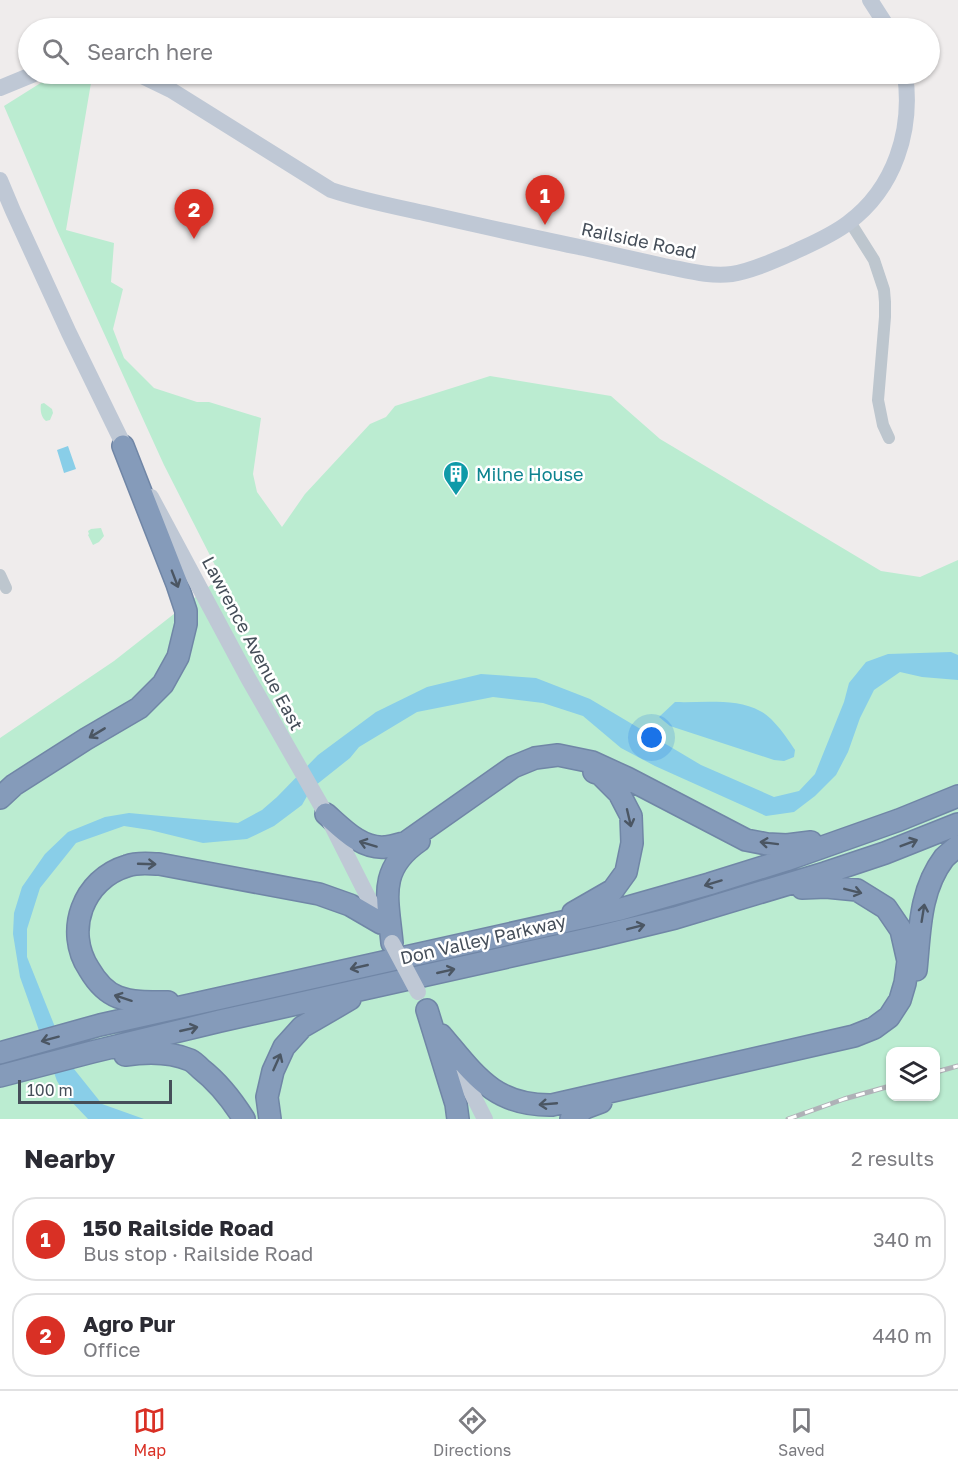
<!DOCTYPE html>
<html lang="en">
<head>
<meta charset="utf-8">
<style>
  body { margin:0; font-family:"Golos Text",sans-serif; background:#f7f7f7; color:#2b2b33 }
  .controls { position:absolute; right:18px; bottom:18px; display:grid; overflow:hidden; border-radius:12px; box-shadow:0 2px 4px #0004 }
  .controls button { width:54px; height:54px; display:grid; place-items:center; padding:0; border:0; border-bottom:2px solid #e1e1e2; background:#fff; color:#2b2b33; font:30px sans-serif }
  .scale { position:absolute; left:18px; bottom:15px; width:154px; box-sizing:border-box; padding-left:6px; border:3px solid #454e59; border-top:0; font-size:16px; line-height:21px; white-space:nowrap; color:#454e59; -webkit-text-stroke:4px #fff; paint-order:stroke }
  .you { position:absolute; left:652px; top:738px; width:21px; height:21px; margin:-15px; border:4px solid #fff; border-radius:50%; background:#1a73e8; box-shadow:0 0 0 9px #1a73e833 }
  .badge { display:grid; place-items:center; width:39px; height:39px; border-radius:50%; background:#d93025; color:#fff; font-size:20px; font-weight:700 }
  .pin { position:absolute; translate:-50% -50px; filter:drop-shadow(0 2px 3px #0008) }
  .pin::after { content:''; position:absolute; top:32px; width:21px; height:18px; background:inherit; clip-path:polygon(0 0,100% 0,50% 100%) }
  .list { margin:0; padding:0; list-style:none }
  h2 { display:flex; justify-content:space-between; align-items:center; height:78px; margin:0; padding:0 24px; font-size:26px }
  h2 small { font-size:20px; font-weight:400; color:#7c7c81 }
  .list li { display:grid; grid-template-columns:39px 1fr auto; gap:18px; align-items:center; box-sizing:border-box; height:84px; margin:0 12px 12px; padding:0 12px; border:2px solid #e1e1e2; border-radius:24px }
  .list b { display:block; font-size:22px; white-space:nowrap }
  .list p { margin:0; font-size:20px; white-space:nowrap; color:#7c7c81 }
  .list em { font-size:20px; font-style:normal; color:#7c7c81 }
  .icon { flex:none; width:33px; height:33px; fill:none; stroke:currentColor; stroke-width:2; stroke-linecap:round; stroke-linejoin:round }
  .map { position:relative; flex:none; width:958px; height:1119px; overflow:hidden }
  .search { position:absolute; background:#fff; box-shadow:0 2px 4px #0004; left:18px; right:18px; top:18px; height:66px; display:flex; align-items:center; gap:15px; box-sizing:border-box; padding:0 21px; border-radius:33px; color:#7c7c81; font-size:22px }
  .sheet { height:270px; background:#fff }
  nav { display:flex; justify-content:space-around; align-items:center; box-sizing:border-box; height:84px; border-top:2px solid #e1e1e2; background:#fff; font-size:16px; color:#7c7c81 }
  nav a { display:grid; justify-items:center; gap:3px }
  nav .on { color:#d93025 }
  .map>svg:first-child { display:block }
  .green { fill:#bbecd1; fill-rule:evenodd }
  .water { fill:#89cee8 }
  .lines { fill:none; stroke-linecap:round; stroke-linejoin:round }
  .highway-casing { stroke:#7086a6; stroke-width:24 }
  .street { stroke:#bdc6ce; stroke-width:12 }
  .secondary { stroke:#bfc8d5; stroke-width:16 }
  .highway { stroke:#859bba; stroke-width:21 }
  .rail-casing { stroke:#afb1b7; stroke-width:5 }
  .rail { stroke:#fff; stroke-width:3; stroke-dasharray:9; stroke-linecap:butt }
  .secondary-bridge { stroke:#bfc8d5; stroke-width:16 }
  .oneway { stroke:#4b5663 }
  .labels { text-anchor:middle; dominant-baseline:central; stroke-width:5; stroke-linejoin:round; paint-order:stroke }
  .street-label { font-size:18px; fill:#454e59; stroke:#fff }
  .culture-label { font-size:18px; fill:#0d838f; stroke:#fff; text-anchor:start }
</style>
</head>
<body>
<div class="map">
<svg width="958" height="1119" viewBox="0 0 958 1119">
  <rect width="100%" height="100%" fill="#efecec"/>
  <!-- green -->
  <path class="green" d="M92 77 66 230 114 243 111 282 123 289 113 329 124 358 154 388 197 402H209L261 418 253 474 257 492 282 527 305 494 370 424 386 417 395 406 490 376 611 396 660 439 881 571 920 577 958 560V1119H0V738L114 661 221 577 164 465 56 228 4 106 47 79ZM890 1052H936V1096H890Z
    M44 403 52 409 53 413 50 420 46 421C41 417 40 410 41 404Z
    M101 528 104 536 99 542 93 545 88 535 89 534 88 531 91 529Z"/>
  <!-- water -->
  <path class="water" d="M68 446 76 469 64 473 57 450Z
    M951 652 958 655V680L922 677 900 672 874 690 860 718 848 752 836 775 815 796 794 812 766 816 655 766 621 748 583 716 543 703 493 697 417 712 359 747 350 758 311 789 302 805 274 826 247 839 203 843 150 830 124 826 76 843 40 888 27 929V957L57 1032 74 1069 102 1104 144 1119H88L68 1098 57 1081 20 977 13 934 14 913 22 887 45 854 68 832 105 817 129 813 238 823 262 810 277 797 318 755 376 712 427 687 481 674 536 678 590 699 701 765 774 797 799 791 815 774 844 702 849 683 866 662 888 654Z
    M675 702C702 703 737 698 760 711 773 717 787 738 795 750L794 757 784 761 774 760 670 726 659 717Z"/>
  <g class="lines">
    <defs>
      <path id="highway" d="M0 798 14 785 86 739 139 708 163 684 178 657 186 624V611L177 584 123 446
        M326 814C343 829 361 849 385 847 391 847 398 844 405 843L513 767 535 758 558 755 592 762 627 778 746 840 767 844 787 845 811 842
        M573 913 613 890 626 872 632 843 631 816 619 793 600 774 594 772
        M392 943C388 899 377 870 419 841
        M916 970C920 932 919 891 944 858 948 854 953 850 958 846
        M168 1002C152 1002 134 1003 118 997 105 992 96 981 89 969 64 931 83 879 127 866 138 862 149 864 159 864L319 894 350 905 381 923
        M427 1010 456 1104 458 1119
        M441 1035C475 1075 494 1106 552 1105L854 1036 874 1028 889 1017 900 1000 905 983 908 961 901 930 886 908 857 890 826 887 802 888
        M0 1053 100 1025 621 909 709 884 786 860 899 820 958 796
        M125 1055C146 1052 169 1051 190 1060 194 1062 198 1066 201 1069 219 1083 232 1100 244 1119
        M0 1076 92 1052 220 1021 597 937 675 918 825 873 885 853 958 824
        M270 1119 267 1097 273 1071 284 1047 302 1027 350 999
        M571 1119 585 1108 601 1102"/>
    </defs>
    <!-- highway casing -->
    <use href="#highway" class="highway-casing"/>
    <!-- street -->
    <path class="street" d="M850 222 874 260 884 290 885 302V317L878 400 883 425 889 438
      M0 575 6 588"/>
    <!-- secondary -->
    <path class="secondary" d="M870 0 888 28
      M138 74 171 90 331 190C361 200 392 206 424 213 477 225 530 237 584 248 611 254 637 260 664 266 686 270 709 277 732 274 752 271 773 261 792 253 811 244 831 236 848 223 895 188 913 130 905 74
      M0 88 34 74
      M0 180 13 211 69 333 129 456
      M151 497 248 678 326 814 381 923
      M454 1058 485 1119"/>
    <!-- highway -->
    <use href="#highway" class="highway"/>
    <defs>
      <path id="rail" d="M936 1072 958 1066
        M788 1119 844 1099 890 1086"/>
    </defs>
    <!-- rail casing -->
    <use href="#rail" class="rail-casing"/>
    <!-- rail -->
    <use href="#rail" class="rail"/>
    <!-- secondary-bridge -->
    <path class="secondary-bridge" d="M392 943 418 992"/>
  </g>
  <!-- one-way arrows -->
  <defs><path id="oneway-shaft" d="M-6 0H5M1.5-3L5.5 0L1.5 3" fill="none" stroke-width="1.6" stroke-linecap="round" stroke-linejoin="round" transform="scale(1.5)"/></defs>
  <g class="oneway">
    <use href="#oneway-shaft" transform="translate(175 579) rotate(69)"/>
    <use href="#oneway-shaft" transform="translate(97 733) rotate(149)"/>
    <use href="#oneway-shaft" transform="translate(629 818) rotate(77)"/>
    <use href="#oneway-shaft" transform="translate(769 843) rotate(-173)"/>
    <use href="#oneway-shaft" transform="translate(909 843) rotate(-21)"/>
    <use href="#oneway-shaft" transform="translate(368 844) rotate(-163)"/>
    <use href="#oneway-shaft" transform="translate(147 864) rotate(2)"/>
    <use href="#oneway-shaft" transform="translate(713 883) rotate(163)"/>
    <use href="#oneway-shaft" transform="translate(853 891) rotate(14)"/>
    <use href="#oneway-shaft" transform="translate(923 913) rotate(-81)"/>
    <use href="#oneway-shaft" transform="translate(636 927) rotate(-14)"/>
    <use href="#oneway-shaft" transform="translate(359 967) rotate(167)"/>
    <use href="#oneway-shaft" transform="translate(446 971) rotate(-13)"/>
    <use href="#oneway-shaft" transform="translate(123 998) rotate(-162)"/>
    <use href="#oneway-shaft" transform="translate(189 1029) rotate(-13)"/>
    <use href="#oneway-shaft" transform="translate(50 1039) rotate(165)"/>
    <use href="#oneway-shaft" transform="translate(277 1062) rotate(-66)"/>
    <use href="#oneway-shaft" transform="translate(548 1104) rotate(175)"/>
  </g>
  <!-- icons -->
  <defs>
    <symbol id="building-pin" viewBox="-11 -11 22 30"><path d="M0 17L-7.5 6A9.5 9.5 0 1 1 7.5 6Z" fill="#0f9aa8" stroke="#fff"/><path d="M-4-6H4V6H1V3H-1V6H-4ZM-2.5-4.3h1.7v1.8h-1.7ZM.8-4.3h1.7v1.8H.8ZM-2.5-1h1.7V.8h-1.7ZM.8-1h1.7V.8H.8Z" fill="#fff"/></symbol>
  </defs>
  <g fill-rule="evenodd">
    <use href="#building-pin" x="441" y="459" width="30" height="40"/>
  </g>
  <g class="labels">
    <!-- street labels -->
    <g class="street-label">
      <text transform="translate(639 240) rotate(12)">Railside Road</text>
      <text transform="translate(253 643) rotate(62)">Lawrence Avenue East</text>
      <text transform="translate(483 939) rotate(-13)">Don Valley Parkway</text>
    </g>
    <!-- culture labels -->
    <g class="culture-label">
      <text x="476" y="474">Milne House</text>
    </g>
  </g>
</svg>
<div class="controls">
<button><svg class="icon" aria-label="layers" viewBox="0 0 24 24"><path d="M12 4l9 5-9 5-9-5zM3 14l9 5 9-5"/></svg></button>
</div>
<div class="scale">100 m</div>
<div class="you"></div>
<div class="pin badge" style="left:545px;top:225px">1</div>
<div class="pin badge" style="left:194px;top:239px">2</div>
<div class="search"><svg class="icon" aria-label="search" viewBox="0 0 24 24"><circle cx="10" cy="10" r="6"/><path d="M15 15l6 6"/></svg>Search here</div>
</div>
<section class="sheet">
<h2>Nearby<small>2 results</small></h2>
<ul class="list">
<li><span class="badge">1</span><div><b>150 Railside Road</b><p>Bus stop · Railside Road</p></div><em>340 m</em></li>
<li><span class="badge">2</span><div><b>Agro Pur</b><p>Office</p></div><em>440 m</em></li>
</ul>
</section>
<nav>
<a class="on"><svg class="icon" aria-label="map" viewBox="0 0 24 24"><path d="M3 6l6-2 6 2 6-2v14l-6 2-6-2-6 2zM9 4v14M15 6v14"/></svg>Map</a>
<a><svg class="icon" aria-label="directions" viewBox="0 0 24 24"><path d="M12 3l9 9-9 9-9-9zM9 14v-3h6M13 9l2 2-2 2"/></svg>Directions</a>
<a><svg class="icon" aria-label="saved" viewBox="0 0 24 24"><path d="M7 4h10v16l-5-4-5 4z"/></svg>Saved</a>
</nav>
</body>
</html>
